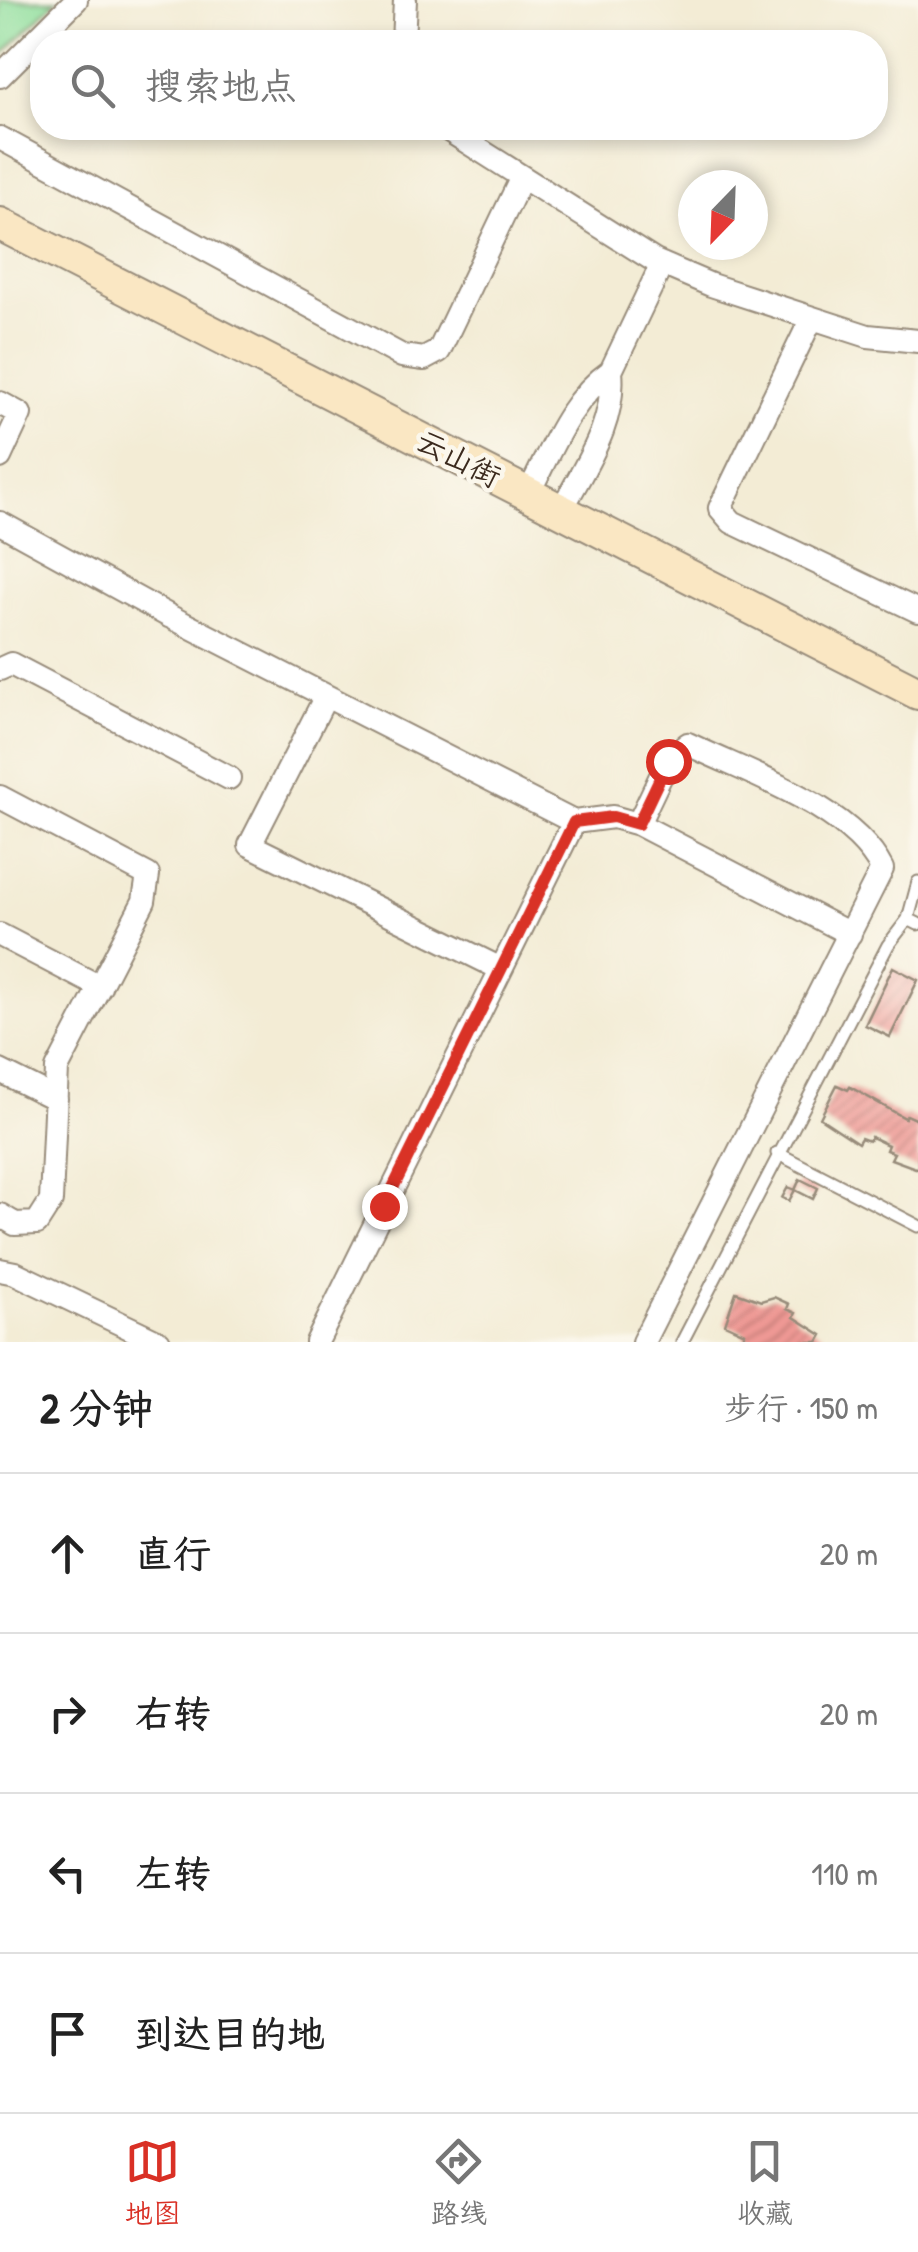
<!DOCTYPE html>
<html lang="zh">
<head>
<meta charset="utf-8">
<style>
  body { margin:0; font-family:"Patrick Hand","LXGW WenKai TC",sans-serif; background:#f6f6f6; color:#222 }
  .compass { position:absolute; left:678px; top:170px; width:90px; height:90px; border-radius:50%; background:#fff; box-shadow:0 5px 15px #0003; rotate:203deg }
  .stop { position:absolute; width:30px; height:30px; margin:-22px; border:8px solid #d93025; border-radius:50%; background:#fff }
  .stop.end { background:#d93025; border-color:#fff; box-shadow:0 2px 10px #0008 }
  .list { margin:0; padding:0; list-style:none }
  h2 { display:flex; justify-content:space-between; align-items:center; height:130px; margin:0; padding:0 40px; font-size:42px }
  h2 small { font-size:32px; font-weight:400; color:#767676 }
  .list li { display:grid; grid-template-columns:65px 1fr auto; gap:30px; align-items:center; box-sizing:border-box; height:160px; padding:0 40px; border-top:2px solid #e0e0e0 }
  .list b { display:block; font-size:38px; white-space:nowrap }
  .list em { font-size:32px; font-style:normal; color:#767676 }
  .icon { flex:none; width:55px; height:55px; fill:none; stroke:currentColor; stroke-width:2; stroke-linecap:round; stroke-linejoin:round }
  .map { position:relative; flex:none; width:918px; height:1342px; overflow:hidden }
  .search { position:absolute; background:#fff; box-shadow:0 5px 15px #0003; left:30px; right:30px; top:30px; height:110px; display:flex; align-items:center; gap:25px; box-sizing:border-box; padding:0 35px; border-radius:40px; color:#767676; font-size:38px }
  .sheet { height:770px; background:#fff }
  nav { display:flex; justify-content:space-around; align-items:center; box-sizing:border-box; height:140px; border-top:2px solid #e0e0e0; background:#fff; font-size:28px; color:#767676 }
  nav a { display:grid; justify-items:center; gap:5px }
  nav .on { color:#d93025 }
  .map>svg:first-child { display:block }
  .green { fill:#90df9e; stroke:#66845e; stroke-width:2.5 }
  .building { fill:url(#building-hatch) }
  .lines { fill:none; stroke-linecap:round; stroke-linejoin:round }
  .lane-casing { stroke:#978b7a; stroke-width:15 }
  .street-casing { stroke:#978b7a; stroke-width:26 }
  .secondary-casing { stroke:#978b7a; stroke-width:36 }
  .lane { stroke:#fff; stroke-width:11 }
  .street { stroke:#fff; stroke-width:22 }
  .secondary { stroke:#fae7c3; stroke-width:32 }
  .route { stroke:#d93025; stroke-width:12 }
  .labels { text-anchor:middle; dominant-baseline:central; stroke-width:9; stroke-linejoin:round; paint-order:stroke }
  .street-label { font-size:30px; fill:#3b2a1e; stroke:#fbf7ec }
</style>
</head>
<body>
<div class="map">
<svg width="918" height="1342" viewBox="0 0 918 1342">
  <defs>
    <pattern id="building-hatch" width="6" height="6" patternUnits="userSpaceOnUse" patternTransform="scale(2.5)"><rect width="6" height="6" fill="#ef9994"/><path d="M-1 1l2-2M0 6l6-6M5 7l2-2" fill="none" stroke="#c37d78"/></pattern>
  </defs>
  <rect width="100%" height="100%" fill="#fbf7ec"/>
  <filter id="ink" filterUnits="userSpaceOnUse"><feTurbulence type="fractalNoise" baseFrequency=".01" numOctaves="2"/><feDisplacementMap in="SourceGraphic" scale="20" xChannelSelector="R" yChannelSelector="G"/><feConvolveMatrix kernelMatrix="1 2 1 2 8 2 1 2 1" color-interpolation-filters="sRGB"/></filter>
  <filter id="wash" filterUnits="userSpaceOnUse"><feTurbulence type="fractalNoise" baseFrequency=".0048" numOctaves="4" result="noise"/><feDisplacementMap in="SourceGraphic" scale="40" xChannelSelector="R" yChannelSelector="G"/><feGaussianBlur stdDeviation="2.25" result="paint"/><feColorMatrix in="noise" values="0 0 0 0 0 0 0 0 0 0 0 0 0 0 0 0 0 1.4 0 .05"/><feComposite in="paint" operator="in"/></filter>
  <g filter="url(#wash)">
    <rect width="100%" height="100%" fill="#f3ecd5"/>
    <!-- green -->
    <path class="green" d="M0 0H57L0 57Z"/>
    <g id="blocks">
      <!-- building -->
      <path class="building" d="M893 967 918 980 890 1037 865 1025Z
        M837 1085 848 1090 850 1087 905 1118 907 1115 918 1120V1169L891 1159 894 1153 886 1150 888 1145 871 1137 869 1141 861 1138 858 1143 820 1118Z
        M800 1179 818 1188 813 1199 795 1190 789 1201 782 1198 788 1187 795 1190Z
        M736 1292 761 1301 774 1297 789 1304 787 1309 796 1313 794 1317 822 1335 818 1342H754L743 1337 745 1333 725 1324Z"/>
    </g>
  </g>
  <g filter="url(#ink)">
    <use href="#blocks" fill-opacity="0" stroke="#978b7a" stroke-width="2.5"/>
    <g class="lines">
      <defs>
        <path id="lane" d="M908 919 918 882
          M777 1153 918 1226
          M682 1342 888 945 908 919 918 924"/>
        <path id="street" d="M403 42 405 0
          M0 76 76 0
          M445 128 655 261 711 285 868 336 918 341
          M0 138 402 356 424 359 439 351 521 179
          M812 318 720 508 732 522 918 611
          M611 371 662 264
          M0 403 20 414 0 457
          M528 494C551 450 569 400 611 371 616 424 585 465 561 511
          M0 523 171 617 574 822 613 817 638 824 850 934
          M0 669 11 664 229 778
          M326 696 250 845 501 969
          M0 797 148 875 144 901 57 1069 51 1201 37 1223 15 1224 0 1215
          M638 824 668 761 688 744C749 774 851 807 882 869L643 1342
          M0 935 100 987
          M0 1071 56 1099
          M0 1270 15 1273 159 1342
          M317 1342 574 822"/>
        <path id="secondary" d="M0 224 918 693"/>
      </defs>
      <!-- lane casing -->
      <use href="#lane" class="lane-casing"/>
      <!-- street casing -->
      <use href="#street" class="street-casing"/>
      <!-- secondary casing -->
      <use href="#secondary" class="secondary-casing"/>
      <!-- lane -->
      <use href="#lane" class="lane"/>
      <!-- street -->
      <use href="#street" class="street"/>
      <!-- secondary -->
      <use href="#secondary" class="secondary"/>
    </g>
  </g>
  <g class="lines" filter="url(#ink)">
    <!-- route -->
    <path class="route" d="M384 1206 574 822 613 817 638 824 668 761"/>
  </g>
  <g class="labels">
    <!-- street labels -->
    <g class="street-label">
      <text transform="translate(459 458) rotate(27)">云山街</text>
    </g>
  </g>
</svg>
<svg class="compass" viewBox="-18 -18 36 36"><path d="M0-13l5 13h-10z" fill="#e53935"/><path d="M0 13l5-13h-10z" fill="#767676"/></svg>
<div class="stop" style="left:668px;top:761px"></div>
<div class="stop end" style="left:384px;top:1206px"></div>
<div class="search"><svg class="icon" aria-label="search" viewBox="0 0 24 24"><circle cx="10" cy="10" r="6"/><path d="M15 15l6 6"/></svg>搜索地点</div>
</div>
<section class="sheet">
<h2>2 分钟<small>步行 · 150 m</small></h2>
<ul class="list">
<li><svg class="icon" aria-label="ahead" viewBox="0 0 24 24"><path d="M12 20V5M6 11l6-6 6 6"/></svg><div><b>直行</b></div><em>20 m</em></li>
<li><svg class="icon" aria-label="right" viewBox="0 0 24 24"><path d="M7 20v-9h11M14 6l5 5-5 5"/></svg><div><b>右转</b></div><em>20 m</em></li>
<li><svg class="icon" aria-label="left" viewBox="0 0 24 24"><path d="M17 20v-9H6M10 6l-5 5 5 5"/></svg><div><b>左转</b></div><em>110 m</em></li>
<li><svg class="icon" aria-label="arrive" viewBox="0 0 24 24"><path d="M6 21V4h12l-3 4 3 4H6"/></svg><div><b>到达目的地</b></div></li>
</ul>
</section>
<nav>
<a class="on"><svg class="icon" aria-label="map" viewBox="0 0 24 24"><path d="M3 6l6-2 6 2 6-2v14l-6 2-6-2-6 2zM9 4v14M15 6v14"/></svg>地图</a>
<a><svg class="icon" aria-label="directions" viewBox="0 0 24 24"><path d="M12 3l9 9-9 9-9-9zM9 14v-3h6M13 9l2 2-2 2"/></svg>路线</a>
<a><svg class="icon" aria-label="saved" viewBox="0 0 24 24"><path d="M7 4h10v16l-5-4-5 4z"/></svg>收藏</a>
</nav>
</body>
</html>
